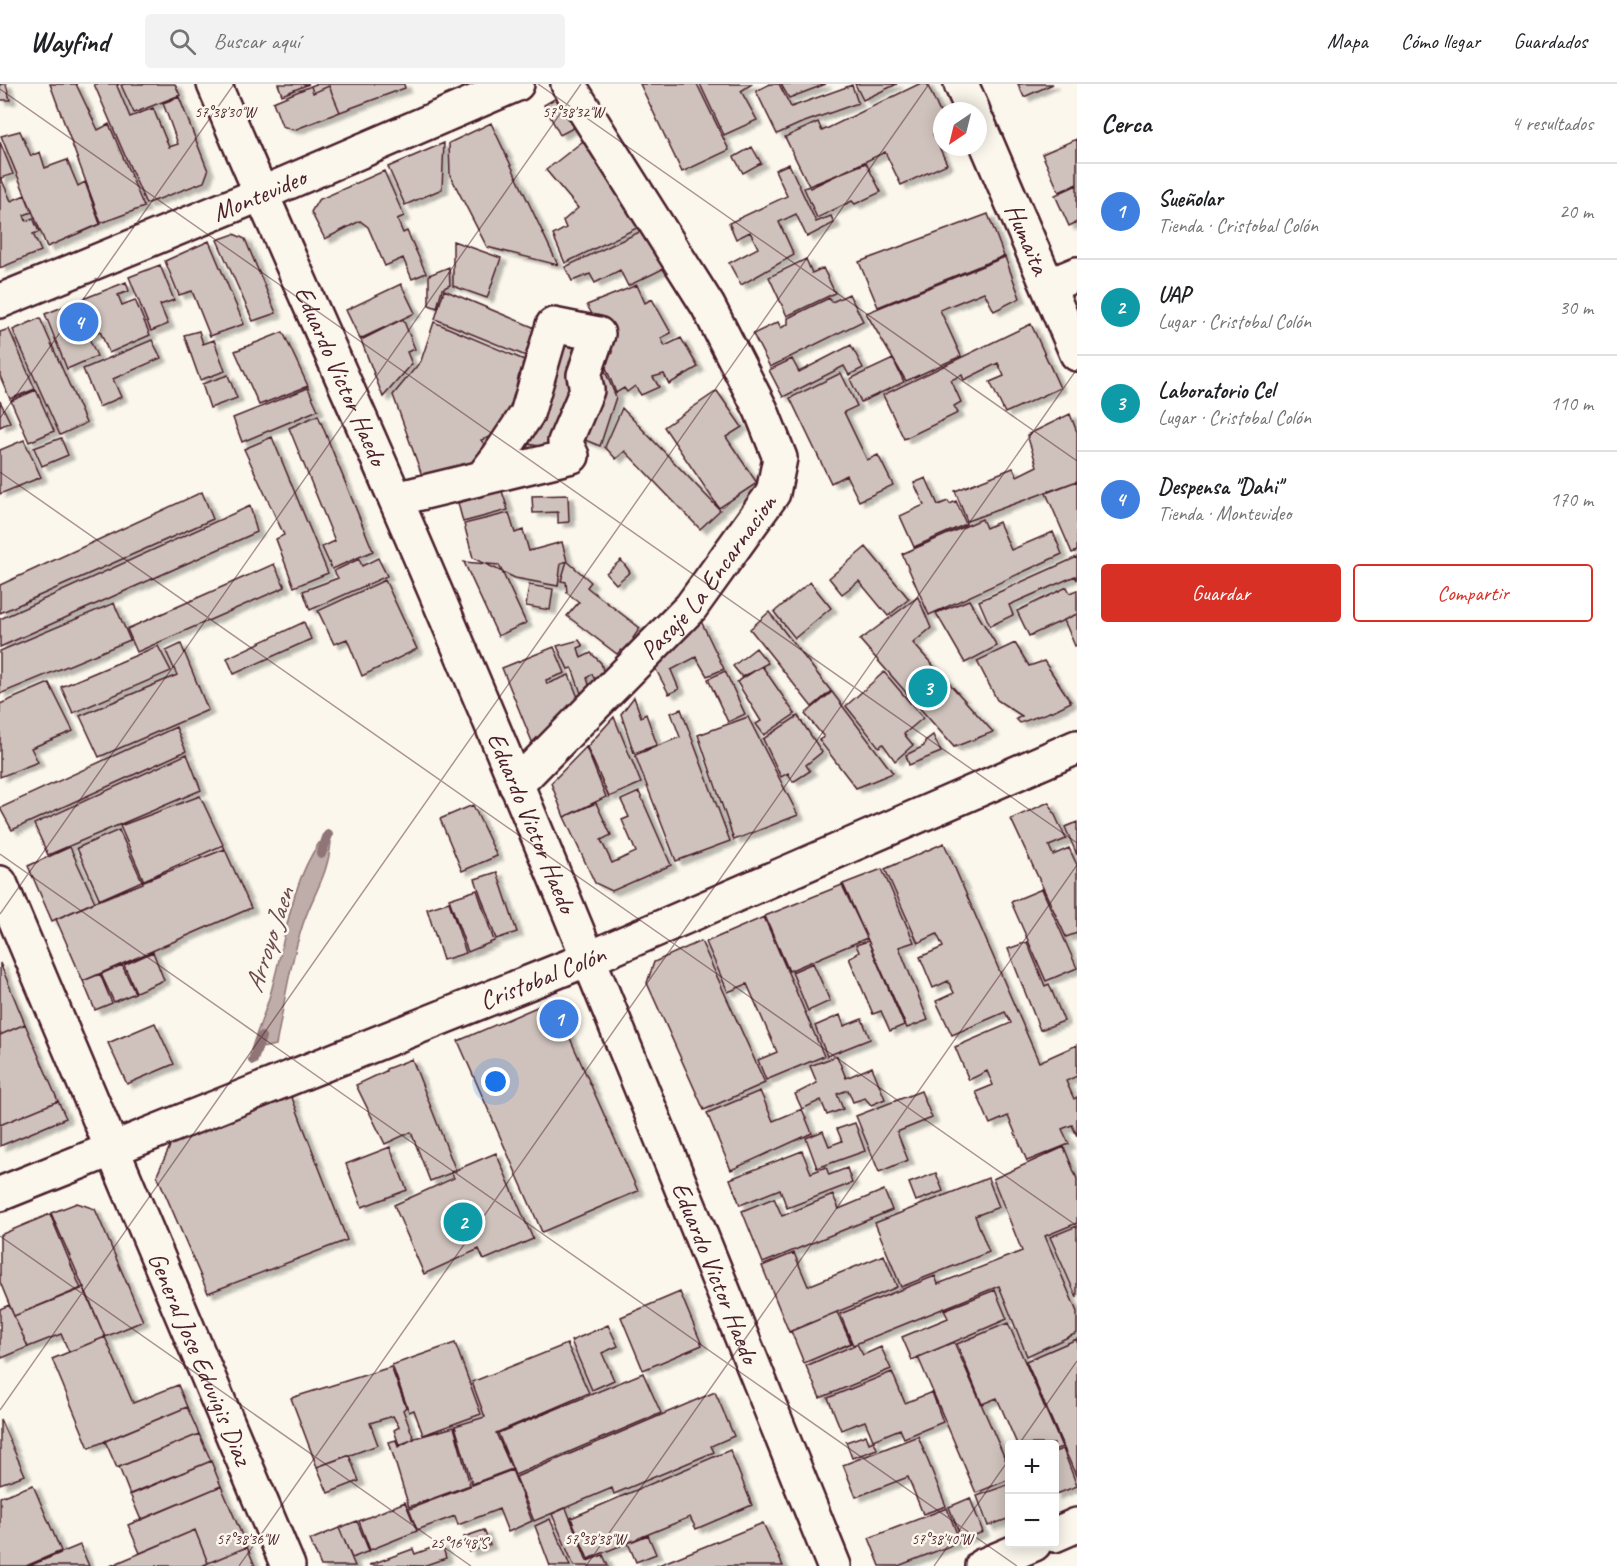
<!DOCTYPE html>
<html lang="es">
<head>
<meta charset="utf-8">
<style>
  body { margin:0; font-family:Caveat,sans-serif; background:#f2f2f2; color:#202124 }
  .controls { position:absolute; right:18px; bottom:18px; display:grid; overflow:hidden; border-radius:6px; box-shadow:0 3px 15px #0003 }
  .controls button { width:54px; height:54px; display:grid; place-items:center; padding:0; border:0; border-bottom:2px solid #e0e0e0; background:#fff; color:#202124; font:30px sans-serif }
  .compass { position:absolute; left:933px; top:18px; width:54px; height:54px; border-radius:50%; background:#fff; box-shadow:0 3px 15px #0003; rotate:215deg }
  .you { position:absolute; left:496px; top:998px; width:21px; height:21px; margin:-15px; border:4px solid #fff; border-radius:50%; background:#1a73e8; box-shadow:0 0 0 9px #1a73e833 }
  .badge { display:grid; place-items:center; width:39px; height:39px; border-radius:50%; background:#d93025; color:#fff; font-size:20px; font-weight:700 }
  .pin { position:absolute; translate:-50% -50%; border:3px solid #fff; box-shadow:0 2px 6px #0006 }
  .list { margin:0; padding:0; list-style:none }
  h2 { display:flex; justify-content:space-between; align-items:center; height:78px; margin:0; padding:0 24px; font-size:26px }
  h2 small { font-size:20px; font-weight:400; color:#757577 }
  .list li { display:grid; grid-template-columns:39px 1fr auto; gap:18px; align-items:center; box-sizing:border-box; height:96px; padding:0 24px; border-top:2px solid #e0e0e0 }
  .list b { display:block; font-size:22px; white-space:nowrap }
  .list p { margin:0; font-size:20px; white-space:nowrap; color:#757577 }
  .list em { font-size:20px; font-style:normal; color:#757577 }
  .actions { display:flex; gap:12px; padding:18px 24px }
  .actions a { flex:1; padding:14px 0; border:2px solid #d93025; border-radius:6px; text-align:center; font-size:21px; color:#d93025 }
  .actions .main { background:#d93025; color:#fff }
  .icon { flex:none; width:33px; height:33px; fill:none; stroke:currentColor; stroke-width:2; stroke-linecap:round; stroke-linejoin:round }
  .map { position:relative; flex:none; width:1077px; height:1482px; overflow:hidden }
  header { display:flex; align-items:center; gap:36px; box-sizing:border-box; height:84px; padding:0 30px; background:#fff; border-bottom:2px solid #e0e0e0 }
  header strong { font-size:28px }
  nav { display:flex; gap:33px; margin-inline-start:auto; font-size:21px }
  .search { width:420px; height:54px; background:#f2f2f2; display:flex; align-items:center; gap:15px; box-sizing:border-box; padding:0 21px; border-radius:6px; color:#757577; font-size:22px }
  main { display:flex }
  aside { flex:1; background:#fff }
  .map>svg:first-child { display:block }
  .water { fill:#bfadaa; stroke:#907477; stroke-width:1.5 }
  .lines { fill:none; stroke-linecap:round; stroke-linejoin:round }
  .stream { stroke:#907477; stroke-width:10 }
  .building { fill:#cfc2bc; stroke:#4a1f2b; stroke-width:1.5; filter:url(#shadow) }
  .minor-casing { stroke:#4a1f2b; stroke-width:38 }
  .major-casing { stroke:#4a1f2b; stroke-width:38 }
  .minor { stroke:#fbf7ec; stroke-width:33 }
  .major { stroke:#fbf7ec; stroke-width:33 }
  .ticks { fill:none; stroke:#4a1f2b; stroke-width:1.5; stroke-opacity:0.45 }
  .labels { text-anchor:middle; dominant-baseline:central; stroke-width:5; stroke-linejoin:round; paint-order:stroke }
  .street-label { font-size:26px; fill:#4a1f2b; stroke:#fbf7ec }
  .water-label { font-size:27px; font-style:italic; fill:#6d4a51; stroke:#fbf7ec }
  .ticks-label { font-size:15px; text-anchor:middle; fill:#4a1f2b; stroke:#fbf7ec; stroke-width:5; stroke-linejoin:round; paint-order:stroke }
</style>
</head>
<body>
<header>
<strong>Wayfind</strong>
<div class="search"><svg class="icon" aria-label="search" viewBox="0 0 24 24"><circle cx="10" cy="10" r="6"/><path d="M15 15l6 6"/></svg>Buscar aquí</div>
<nav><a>Mapa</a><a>Cómo llegar</a><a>Guardados</a></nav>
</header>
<main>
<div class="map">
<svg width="1077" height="1482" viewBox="0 0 1077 1482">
  <defs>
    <filter id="shadow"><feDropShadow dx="6" dy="4" stdDeviation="1.5" flood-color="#0004"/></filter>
  </defs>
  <rect width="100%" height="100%" fill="#fbf7ec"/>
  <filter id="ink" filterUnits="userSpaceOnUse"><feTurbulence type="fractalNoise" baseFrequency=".0167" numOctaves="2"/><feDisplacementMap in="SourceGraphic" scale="12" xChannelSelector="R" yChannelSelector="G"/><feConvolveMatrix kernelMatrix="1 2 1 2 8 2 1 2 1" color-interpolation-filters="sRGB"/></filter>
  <g filter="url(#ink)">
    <!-- water -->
    <path class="water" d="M331 758C328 792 313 810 303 840 290 879 284 921 276 961L251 966C258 944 268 922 273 900 286 852 291 800 319 759Z"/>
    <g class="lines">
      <!-- stream -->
      <path class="stream" d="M321 770 328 751
        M253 976 261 953"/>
    </g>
    <!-- building -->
    <path class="building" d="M0 0H6L10 16H0Z
      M50 0H76L98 46 109 40 144 123 101 139Z
      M94 0H119L117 2 130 33 153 24 169 63 178 60 163 19 179 13 208 87 204 98 146 120Z
      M125 0H175L180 11 134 29 121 1Z
      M278 0H309L282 11Z
      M316 0H404L405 4 340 28 329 2 313 9 311 2Z
      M640 0H697L729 66 682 88Z
      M700 0H752L741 7 757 36 724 51Z
      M770 0H779L791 23 852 1 858 19 799 40 777 50 756 7Z
      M781 0H826L789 14Z
      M855 0H897L863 16Z
      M919 0H927L942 33V46L933 50 947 80 901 101 885 68 810 104 785 53 818 38 822 47Z
      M1018 0H1053L1024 13Z
      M311 2 313 9 329 2 340 28 294 46 282 42 273 18Z
      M563 10 579 41 560 51 544 21Z
      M491 39 558 181 487 163 450 91 449 59Z
      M20 47 31 72 40 68 45 84 67 76 78 102 85 98 100 140 47 163 1 52Z
      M587 54 645 140 565 179 553 151 566 144 563 137 578 124 546 86Z
      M1077 55V100L1059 108 1042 70Z
      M0 58 13 90 1 94 11 117 25 111 32 128 24 131 26 137 33 134 39 148 33 150 41 167 0 184Z
      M444 59 442 105 405 121 388 83Z
      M752 63 761 79 743 89 734 73Z
      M866 79 881 108 855 120 852 117 817 134 804 104Z
      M789 80 816 138 831 132 834 139 807 153 796 130 779 138 794 171 741 201 729 179 758 164 750 148 736 155 729 139 787 112 775 86Z
      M384 87 404 132 397 135 403 149 407 147 426 189 412 195 403 174 385 182 368 143 360 137 325 155 311 128 318 116Z
      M1077 101V138L1069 142 1055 111Z
      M988 130 1004 172 878 223 859 178Z
      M648 144 671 181 628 202 620 186 595 199 590 190 572 197 565 183Z
      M234 150 245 155 276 229 253 237 217 156Z
      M209 157 244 240 210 252 192 207 179 211 165 177Z
      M453 157 501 174 487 214 453 202Z
      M1005 173 1020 214 994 227 984 208 940 226 961 272 906 297 866 229Z
      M806 175 812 189 823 184 835 209 787 232 769 193Z
      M160 181 174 216 160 221 168 240 151 247 129 193Z
      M449 183 450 201 442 205 437 224 429 221V191Z
      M126 198 129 207 118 211 122 221 135 216 150 251 109 269 100 247 88 252 97 272 67 285 45 230Z
      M401 200 415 229 360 255 346 226Z
      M637 201 645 219 652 215 671 249 661 254 665 262 681 254 698 283 669 300 664 290 653 293 659 303 641 311 635 302 627 308 624 304 616 309 603 276 613 269 587 221Z
      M444 206 540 246 531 274 435 235Z
      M849 210 863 237 770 283 753 250 778 238 781 244 788 240V234L829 214 832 218Z
      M40 234 86 339 60 351 13 246Z
      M403 235 415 265 407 268 412 280 383 313 361 256Z
      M434 238 536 281 530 295 519 291 517 297 528 302 499 350 481 356 485 361 492 362 466 393 425 400 393 311 421 277Z
      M1031 240 1060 304 1005 329 990 298 1004 292 998 279 964 296 962 291 951 296 961 318 954 322 958 329 904 355 883 311Z
      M9 245 35 305 10 315 0 292V248Z
      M199 247 203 260 214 256 225 287 200 296 184 251Z
      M283 248 308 302 259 321 235 267Z
      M559 248 592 254 558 365 521 359Z
      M152 256 161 274 113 295 121 313 99 323 83 285Z
      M851 261 863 284 849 291 844 282 783 313 769 286 792 275 799 288Z
      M893 275 904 298 861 318 850 295Z
      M602 280 616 313 600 362 570 350Z
      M841 289 857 322 844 328 867 376 878 371 893 401 859 417 846 391 831 399 790 314Z
      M228 291 237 314 210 324 202 300Z
      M308 304 318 326 242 358 233 334Z
      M36 306 54 347 29 358 11 317Z
      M717 307 742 343 726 353 757 399 719 424 664 343Z
      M0 317 10 338 0 343Z
      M622 324 720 426 700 445 625 367 616 375 605 363Z
      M1070 330 1077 348V397L967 437 955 407 1013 384 1017 392 1037 382 1027 351Z
      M318 331 373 467 332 485 322 463 335 457 289 344Z
      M272 353 328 489 294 503 276 455 284 451 244 365Z
      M61 354 68 371 42 382 34 364Z
      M24 356 41 393 0 410V366Z
      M926 394 938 421 948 417 950 420 956 417 966 440 914 463 900 432 924 421 914 399Z
      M1077 397V467L1072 469 1046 409Z
      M502 407 508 426 463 438 458 419Z
      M202 408 213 435 0 529V501Z
      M568 411 569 438 558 439V428L533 429 532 412Z
      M250 422 257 448 0 563V535Z
      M509 429 515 449 523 446 529 467 562 458 567 477 561 479 558 502 515 494 473 474 464 440Z
      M982 435 986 444 999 438 1011 466 1053 448 1062 470 929 531 902 470Z
      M866 463 909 515 888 532 859 497 842 510 829 494Z
      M1077 473V496L1075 492 1009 521 1013 531 990 542 979 517Z
      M378 474 387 492 310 526 303 507 338 494 334 487 359 475 362 482Z
      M621 476 630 488 616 500 606 489Z
      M567 477 591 498 587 503 589 505 640 544 633 554 637 557 626 569 621 566 617 570 567 532 579 518 567 509 566 498 561 497Z
      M464 478 499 481 526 539 498 552Z
      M274 480 285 503 137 568 127 545Z
      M385 496 417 565 362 592 347 555 334 560 318 527Z
      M810 498 831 524 795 554 774 528Z
      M529 501 553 505 550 526 526 522Z
      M1067 503 1070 509 1077 506V530L1029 552 1017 527Z
      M918 513 931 544 913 559 993 648 954 663 860 556Z
      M969 516 997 562 965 579 936 529Z
      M114 519 130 556 0 610V567Z
      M769 528 831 607 812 623 750 545Z
      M1077 530V561L1075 562 1064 536Z
      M701 537 724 585 707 592 696 573 671 586 679 605 669 610 654 582Z
      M304 538 311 555 234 590 227 574Z
      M579 556 583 562 578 564 581 574 591 569 601 579 604 590 596 598 592 590 587 594 590 604 582 612 572 584 568 585 557 562Z
      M1015 559 1029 582 1044 577 1071 618 1055 626 1020 639 1016 635 1022 632 997 616 977 577Z
      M181 560 208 626 99 673 80 632 177 591 166 567Z
      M158 562 171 587 73 629 61 603Z
      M554 563 565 589 546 596 547 600 569 591 579 616 533 660 502 584Z
      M756 564 768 579 742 593 733 582Z
      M762 582 795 630 764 651 756 640 761 637 737 598Z
      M725 587 745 630 728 638 708 595Z
      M884 588 923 634 904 650 913 661 895 677 883 660 879 663 846 622Z
      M49 599 73 647 31 664 38 678 0 693V620Z
      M832 608 893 689 856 704 819 656 824 653 805 630Z
      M634 613 641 633 646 630 657 661 634 669 621 630Z
      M681 625 730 757 676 777 635 671 680 653 671 629Z
      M798 632 822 668 806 681 810 687 793 698 788 689 781 693 763 655Z
      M614 633 641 699 609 713 587 663Z
      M748 633 798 731 734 756 698 651Z
      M176 643 186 667 12 746 0 724Z
      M933 651 941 668 909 681 906 671 924 662 925 657Z
      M586 663 606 713 564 733 551 699Z
      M187 670 201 706 48 771 34 740Z
      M639 708 671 781 612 807 595 799 564 733 596 719 611 751 601 756 612 779 636 768 622 736 629 733 621 716Z
      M200 712 225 765 144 797 120 742Z
      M1049 718 1066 755 1049 762 1053 771 1069 764 1077 781V849L1066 853 1011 735Z
      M473 721 497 772 462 787 440 735Z
      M1077 738V771L1065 743Z
      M119 746 143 799 100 816 77 764Z
      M944 759 1039 978 1077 961V992L1066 997 1074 1015 1077 1013V1052L1072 1041 1062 1045 1069 1060 1027 1077 1008 1032 990 1040 976 1008 993 1001 987 987 969 996 955 963 1011 939 1005 928 952 951 936 917 954 909 948 897 933 904 920 873 943 863 937 850 918 859 885 785Z
      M223 761 251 824 83 897 56 835Z
      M70 763 95 818 52 837 28 782Z
      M882 785 914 858 899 863 928 936 907 944 843 800Z
      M497 788 517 848 496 855 475 795Z
      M842 801 867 854 789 887 765 832Z
      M1042 805 1077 884 1046 897 1011 818Z
      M477 806 494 857 468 868 449 815Z
      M449 818 466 869 443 876 427 825Z
      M764 833 824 972 766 996 758 976 777 968 747 900 728 908 706 858Z
      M701 857 765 999 704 1026 647 899 654 878Z
      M868 857 904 941 890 947 881 927 873 930 849 874 859 868 856 861Z
      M1027 858 1045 902 1049 900 1064 937 1040 946 1008 865Z
      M153 868 164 896 136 908 124 881Z
      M0 879 25 940 0 951Z
      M813 879 830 917 808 927 792 888Z
      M122 881 135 909 114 918 101 890Z
      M100 890 112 919 95 926 83 897Z
      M553 916 638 1107 542 1148 458 957Z
      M840 931 844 942 862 935 870 955 827 972 815 942Z
      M155 939 174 980 127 1000 108 959Z
      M25 940 58 1017 0 1041V951Z
      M837 972 846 994 872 983 885 1015 871 1021 865 1014 853 1018 848 1006 837 1010 843 1025 827 1031 821 1016 802 1025 795 1010 817 999 810 982Z
      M412 975 456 1087 430 1097 411 1048 385 1060 356 1001 386 987V985Z
      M760 1007 773 1037 802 1025 812 1049 731 1086 707 1029Z
      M921 1007 932 1034 897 1048 908 1076 879 1088 856 1032Z
      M291 1011 347 1156 208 1209 157 1091 171 1060Z
      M58 1017 66 1034 0 1062V1041Z
      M855 1039 865 1067 817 1084 806 1054 823 1047 829 1062 842 1057 837 1045Z
      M390 1063 407 1106 362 1123 346 1080Z
      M1064 1063 1077 1095V1139L1045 1152 1077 1228V1249L1027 1272 999 1202 853 1261 840 1230 935 1192 938 1200 1022 1167 993 1095Z
      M802 1067 811 1089 826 1083 829 1091 847 1084 852 1099 787 1124 780 1105 740 1121 730 1095Z
      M496 1069 533 1155 484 1176 479 1165 424 1190 394 1121 454 1094 451 1088Z
      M936 1089 943 1107 916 1117 909 1099Z
      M988 1094 999 1123 975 1132 989 1168 901 1203 875 1139Z
      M884 1106 892 1126 763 1179 742 1127 774 1114 782 1132 833 1111 839 1125Z
      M77 1119 95 1125 143 1237 105 1253 51 1129Z
      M50 1130 81 1205 14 1232 0 1198V1151Z
      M1077 1142V1214L1050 1153Z
      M794 1169 808 1202 884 1171 897 1203 789 1248 762 1182Z
      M84 1203 105 1253 69 1268 61 1250 28 1263 14 1232Z
      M995 1206 1007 1235 912 1276 902 1253 948 1234 944 1226Z
      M680 1208 702 1261 643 1286 621 1233Z
      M9 1221 28 1263 2 1274 0 1269V1225Z
      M837 1228 851 1259 804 1279 791 1247Z
      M1008 1239 1062 1363 1054 1366V1360H1017L997 1314 982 1320 957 1260Z
      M608 1241 618 1262 602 1269 614 1296 592 1306 571 1257Z
      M105 1253 133 1319 178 1301 187 1323 89 1364 52 1275Z
      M1077 1255V1394L1026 1277Z
      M954 1258 1010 1386V1395L976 1409 918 1273Z
      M455 1259 481 1330 423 1351 414 1326 409 1328 392 1281Z
      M567 1260 589 1309 496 1349 512 1385 472 1400 455 1342 485 1333 472 1298Z
      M857 1260 863 1271 881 1263 891 1285 820 1314 806 1282Z
      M391 1283 406 1323 403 1326 414 1355 399 1361 394 1346 399 1343 393 1332 370 1339 378 1361 317 1383 291 1314Z
      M892 1288 905 1319 932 1308 943 1338 904 1354 900 1345 873 1356 865 1337 841 1346 828 1314Z
      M643 1289 661 1329 515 1391 498 1349Z
      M715 1308 734 1352 711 1362 714 1368 614 1410 612 1404 534 1437 516 1393Z
      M187 1323 199 1350 117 1384 105 1357Z
      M0 1335 25 1391 0 1400Z
      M454 1343 470 1401 409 1423 389 1358 396 1356 398 1363 415 1354Z
      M199 1350 211 1377 130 1411 119 1383Z
      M866 1351 869 1359 874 1357 877 1365 852 1374 846 1358Z
      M918 1352 946 1422 923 1430 908 1393 856 1413 843 1381Z
      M1063 1365 1077 1402 1054 1411V1368Z
      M730 1366 752 1421 696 1445 690 1433 588 1475 571 1434Z
      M349 1371 359 1397 328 1409 317 1383Z
      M211 1377 221 1402 141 1436 130 1410Z
      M512 1386 532 1437 508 1448 499 1425 458 1441 455 1432 417 1446 409 1425Z
      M1010 1400V1434L988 1442 977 1412Z
      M33 1401 61 1467 26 1482H0V1413Z
      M221 1402 247 1463 208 1479 195 1446 140 1469 128 1441Z
      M970 1414 983 1448 962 1456 949 1423Z
      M405 1418 417 1447 370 1466 359 1437Z
      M566 1424 587 1477 603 1471 608 1482H574L552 1430Z
      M947 1424 960 1458 898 1482H880L869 1454Z
      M550 1435 570 1482H550L535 1442Z
      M357 1437 369 1467 352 1474 339 1444Z
      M763 1439 783 1482H656Z
      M339 1444 355 1482H321L310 1456Z
      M195 1446 208 1479 202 1482H110Z
      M484 1446 490 1461 469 1468 464 1453Z
      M648 1451 656 1470 636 1478 628 1459Z
      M442 1460 446 1474 423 1482 369 1481 413 1465 415 1470Z
      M80 1461 89 1482H29Z
      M247 1463 255 1482H202L208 1479Z"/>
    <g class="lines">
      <defs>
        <g id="minor">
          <path id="s1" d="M214 0C273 139 335 276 395 414 548 767 690 1125 834 1482"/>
          <path d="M961 0 973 27"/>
          <path id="s2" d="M978 39 1077 270"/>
          <path d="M1048 202 1077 190"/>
          <path d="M396 415 572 372 565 358 587 306 584 291 598 250 553 241 527 330 499 372 482 394"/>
          <path id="s3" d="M516 701 691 523 773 409 780 374 761 326 708 222 568 0"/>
          <path id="s4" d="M0 799 288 1482"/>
          <path d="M1054 1451 1077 1441"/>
          <path d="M982 1482 1034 1460"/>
        </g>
        <g id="major">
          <path id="s5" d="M0 217 261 110 517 0"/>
          <path id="s6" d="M0 1110 588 875 1077 663"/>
        </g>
      </defs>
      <!-- minor casing -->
      <use href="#minor" class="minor-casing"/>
      <!-- major casing -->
      <use href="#major" class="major-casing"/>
      <!-- minor -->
      <use href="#minor" class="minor"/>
      <!-- major -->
      <use href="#major" class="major"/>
    </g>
  </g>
  <!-- ticks -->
  <path class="ticks" d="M538 0 1077 377M0 5 1077 759M0 334 234 0M0 388 1077 1142M0 770 1017 1482M0 830 581 0M0 1152 471 1482M0 1326 929 0M1019 1360 1077 1277M239 1482 1077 285M586 1482 1077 781M934 1482 1010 1374"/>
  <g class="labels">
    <!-- street labels -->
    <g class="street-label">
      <text stroke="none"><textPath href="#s5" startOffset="280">Montevideo</textPath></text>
      <text stroke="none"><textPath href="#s2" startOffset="126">Humaita</textPath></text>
      <text stroke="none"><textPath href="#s1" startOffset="318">Eduardo Victor Haedo</textPath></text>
      <text stroke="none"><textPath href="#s3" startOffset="284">Pasaje La Encarnacion</textPath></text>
      <text stroke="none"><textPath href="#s1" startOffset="804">Eduardo Victor Haedo</textPath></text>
      <text stroke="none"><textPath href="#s6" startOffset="584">Cristobal Colón</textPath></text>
      <text stroke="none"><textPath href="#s1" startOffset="1290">Eduardo Victor Haedo</textPath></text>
      <text stroke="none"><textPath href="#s4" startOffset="516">General Jose Eduvigis Diaz</textPath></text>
    </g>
    <!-- water labels -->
    <g class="water-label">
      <text transform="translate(269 856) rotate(-72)">Arroyo Jaen</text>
    </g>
  </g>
  <g class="ticks-label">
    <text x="225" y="33">57°38'30"W</text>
    <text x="573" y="33">57°38'32"W</text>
    <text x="247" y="1460">57°38'36"W</text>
    <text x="595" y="1460">57°38'38"W</text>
    <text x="942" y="1460">57°38'40"W</text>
    <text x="459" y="1464">25°16'48"S</text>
  </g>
</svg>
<div class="controls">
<button>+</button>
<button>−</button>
</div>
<svg class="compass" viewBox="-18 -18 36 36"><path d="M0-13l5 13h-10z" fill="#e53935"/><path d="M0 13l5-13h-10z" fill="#757577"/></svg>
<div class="you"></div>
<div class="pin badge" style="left:559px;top:935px;background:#3f7fe0">1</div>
<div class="pin badge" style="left:463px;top:1138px;background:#0f9aa8">2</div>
<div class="pin badge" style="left:928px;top:604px;background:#0f9aa8">3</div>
<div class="pin badge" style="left:79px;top:238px;background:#3f7fe0">4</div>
</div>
<aside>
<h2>Cerca<small>4 resultados</small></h2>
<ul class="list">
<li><span class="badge" style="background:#3f7fe0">1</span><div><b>Sueñolar</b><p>Tienda · Cristobal Colón</p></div><em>20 m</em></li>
<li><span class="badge" style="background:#0f9aa8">2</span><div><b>UAP</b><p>Lugar · Cristobal Colón</p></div><em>30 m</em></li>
<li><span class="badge" style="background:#0f9aa8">3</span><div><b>Laboratorio Cel</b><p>Lugar · Cristobal Colón</p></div><em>110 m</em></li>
<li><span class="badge" style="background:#3f7fe0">4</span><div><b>Despensa &quot;Dahi&quot;</b><p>Tienda · Montevideo</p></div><em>170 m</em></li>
</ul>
<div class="actions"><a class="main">Guardar</a><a>Compartir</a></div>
</aside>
</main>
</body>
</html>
